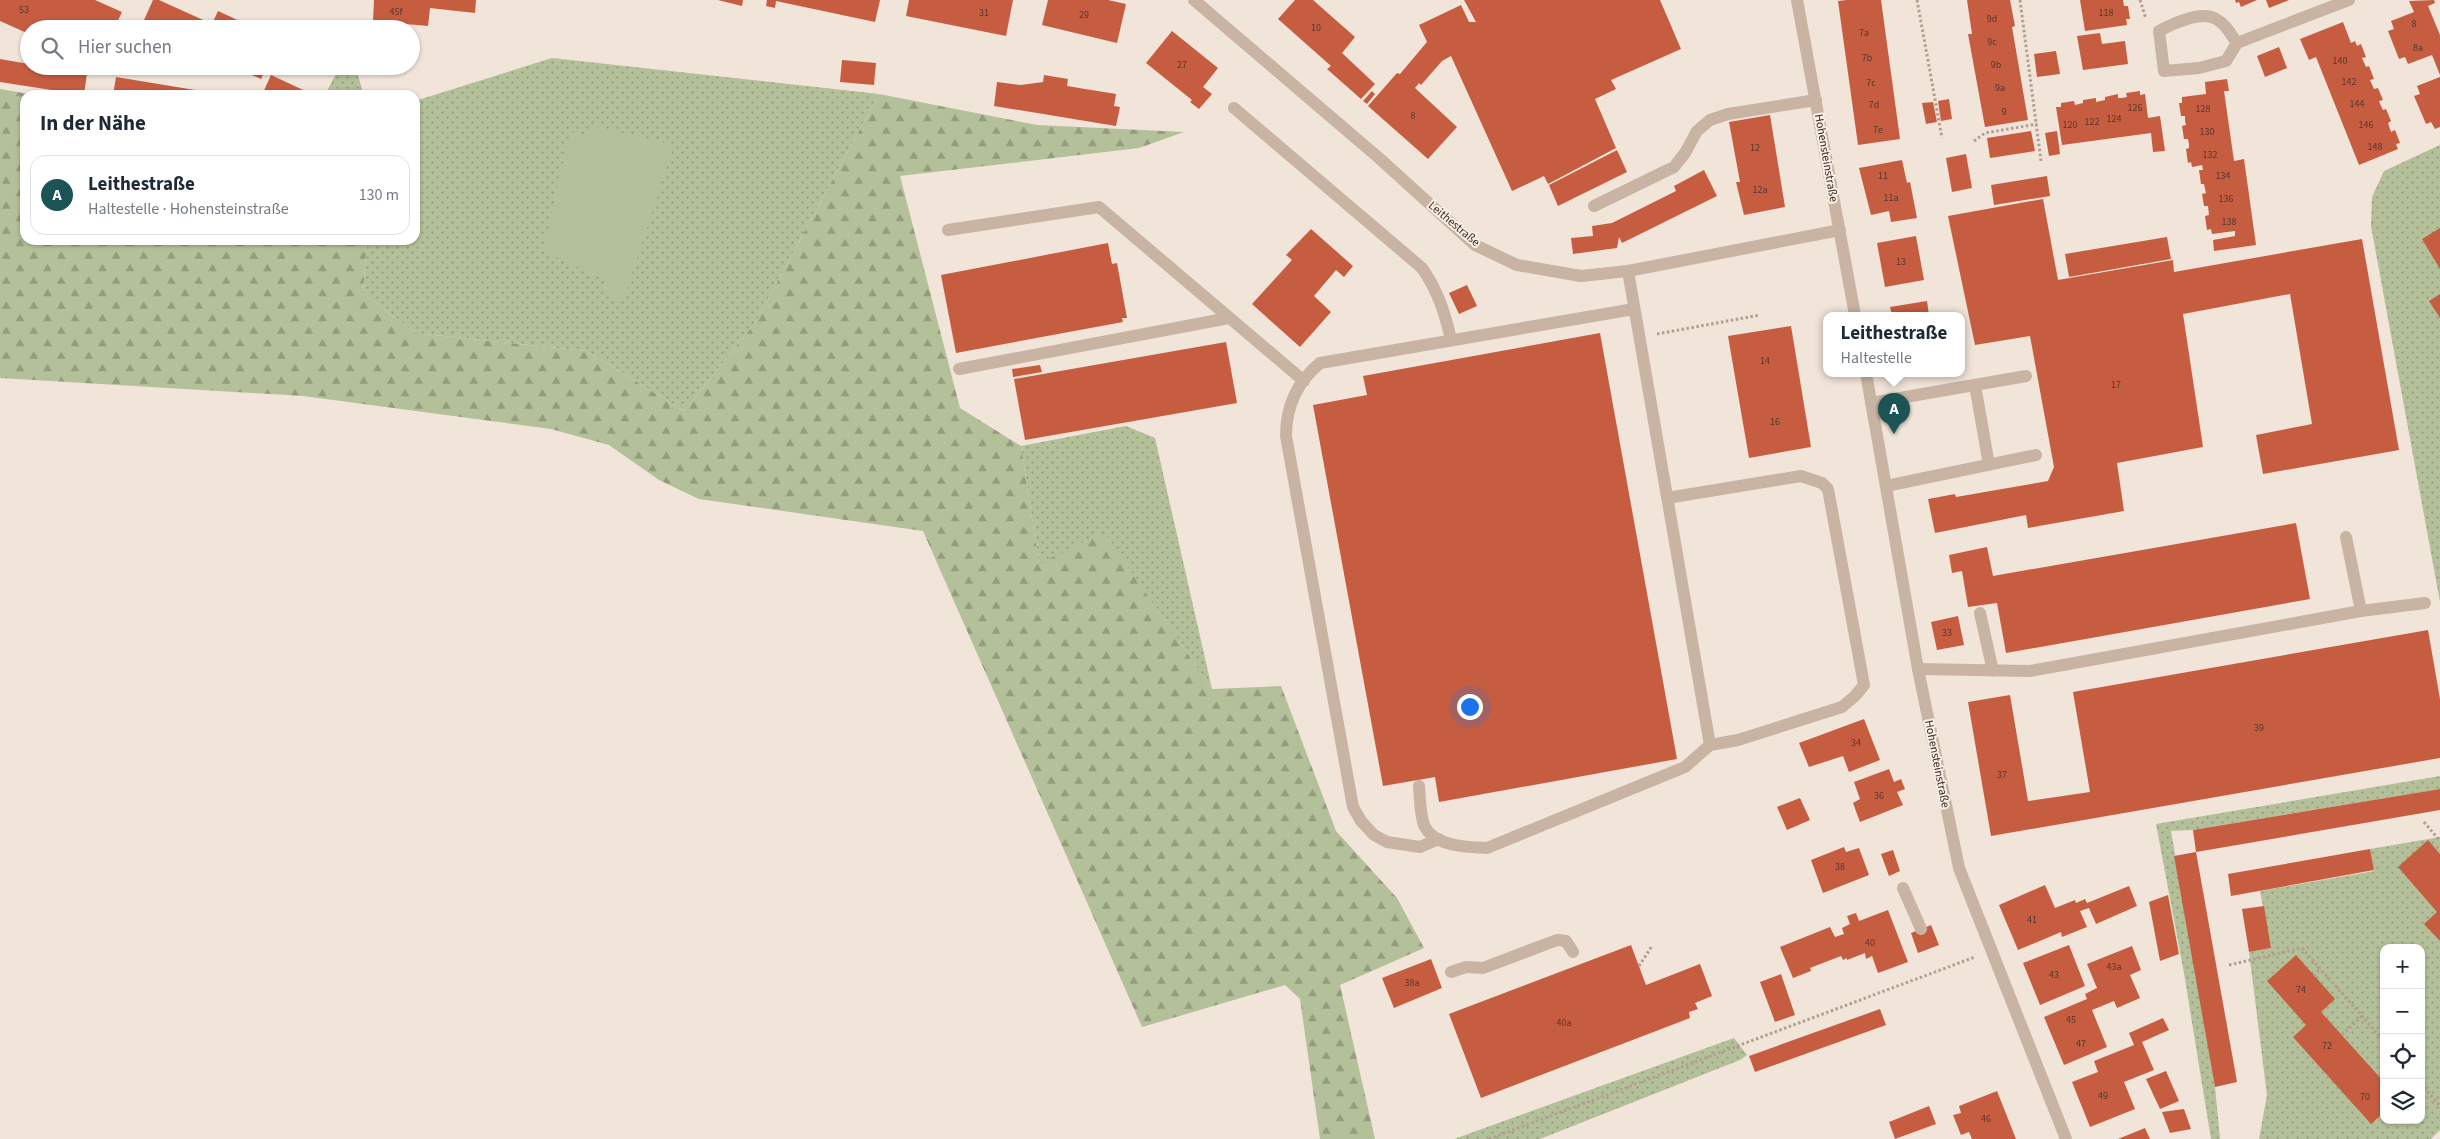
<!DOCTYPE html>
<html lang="de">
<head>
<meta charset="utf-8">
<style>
  body { margin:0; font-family:"Source Sans 3",sans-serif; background:#f2f2f3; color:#1f2937 }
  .controls { position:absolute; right:15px; bottom:15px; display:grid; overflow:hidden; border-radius:10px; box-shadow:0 1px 4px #0004 }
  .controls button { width:45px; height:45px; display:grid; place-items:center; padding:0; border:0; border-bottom:1px solid #e0e1e3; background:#fff; color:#1f2937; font:25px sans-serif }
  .you { position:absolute; left:1469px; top:706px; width:18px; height:18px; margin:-12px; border:4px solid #fff; border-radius:50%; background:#1a73e8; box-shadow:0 0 0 8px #1a73e833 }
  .badge { display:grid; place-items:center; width:32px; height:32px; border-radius:50%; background:#1c5455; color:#fff; font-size:16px; font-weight:700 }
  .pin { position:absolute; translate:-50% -41px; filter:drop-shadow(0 1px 2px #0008) }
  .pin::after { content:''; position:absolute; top:26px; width:18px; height:15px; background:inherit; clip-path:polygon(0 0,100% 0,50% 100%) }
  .popup { position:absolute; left:1823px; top:312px; width:142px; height:65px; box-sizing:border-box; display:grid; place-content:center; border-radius:10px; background:#fff; filter:drop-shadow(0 1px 4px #0005); font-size:16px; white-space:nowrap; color:#747a83 }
  .popup b { font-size:19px; color:#1f2937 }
  .popup::after { content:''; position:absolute; left:50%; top:100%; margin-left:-10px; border:10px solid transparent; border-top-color:#fff }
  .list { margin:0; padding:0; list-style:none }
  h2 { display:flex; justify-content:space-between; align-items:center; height:65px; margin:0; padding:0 20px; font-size:21px }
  h2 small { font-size:16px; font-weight:400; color:#747a83 }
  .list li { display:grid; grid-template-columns:32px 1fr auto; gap:15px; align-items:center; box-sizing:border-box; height:80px; margin:0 10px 10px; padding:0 10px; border:1px solid #e0e1e3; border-radius:15px }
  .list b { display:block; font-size:19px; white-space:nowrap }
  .list p { margin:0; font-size:16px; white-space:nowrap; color:#747a83 }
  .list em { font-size:16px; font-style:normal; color:#747a83 }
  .icon { flex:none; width:28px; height:28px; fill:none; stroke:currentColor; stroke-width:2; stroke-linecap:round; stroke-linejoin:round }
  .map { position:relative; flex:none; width:2440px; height:1139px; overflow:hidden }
  .search { position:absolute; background:#fff; box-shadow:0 1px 4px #0004; left:20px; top:20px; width:400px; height:55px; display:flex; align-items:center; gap:12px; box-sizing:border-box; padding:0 18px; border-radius:28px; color:#747a83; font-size:19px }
  .panel { position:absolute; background:#fff; box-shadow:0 1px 4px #0004; left:20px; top:90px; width:400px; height:155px; border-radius:15px }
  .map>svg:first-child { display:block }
  .grass { fill:url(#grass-dots); fill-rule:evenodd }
  .forest { fill:url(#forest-firs) }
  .pitch { fill:#b4c099 }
  .building { fill:#c65d41 }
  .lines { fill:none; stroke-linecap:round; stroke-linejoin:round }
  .path { stroke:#b49e8f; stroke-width:3; stroke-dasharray:2.5 2.5; stroke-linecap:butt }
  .lane { stroke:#c9b4a4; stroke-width:12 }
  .street { stroke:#c9b4a4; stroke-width:12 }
  .labels { text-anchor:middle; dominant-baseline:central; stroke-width:4; stroke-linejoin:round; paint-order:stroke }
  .number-label { font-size:10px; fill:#58372d }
  .street-label { font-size:12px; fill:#342a26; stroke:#f9efe4 }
</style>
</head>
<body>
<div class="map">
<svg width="2440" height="1139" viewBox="0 0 2440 1139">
  <defs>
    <pattern id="grass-dots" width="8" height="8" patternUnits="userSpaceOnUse" patternTransform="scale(1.25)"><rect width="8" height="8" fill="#b4c099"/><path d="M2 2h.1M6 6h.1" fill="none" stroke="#939c7d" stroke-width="1.8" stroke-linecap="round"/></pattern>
    <pattern id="forest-firs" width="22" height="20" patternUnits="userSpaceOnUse" patternTransform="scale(1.25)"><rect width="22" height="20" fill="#b4c099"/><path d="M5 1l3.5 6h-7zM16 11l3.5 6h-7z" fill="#939c7d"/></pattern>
  </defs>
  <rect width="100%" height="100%" fill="#f1e4d8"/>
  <!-- grass -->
  <path class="grass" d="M552 58 879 94 755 323 684 411 587 351 415 333 363 293 367 240H415V101Z
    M340 66H355L364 95H325Z
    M2440 145V602L2371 226 2372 197 2384 171Z
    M1126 426 1155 438 1212 689 1104 533 1039 565 1021 446Z
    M2440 776V789L2193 830 2171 831 2215 1087 2220 1139H2211L2184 973 2156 824Z
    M2440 837V1130L2431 1139H2259L2267 1095 2249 952 2271 948 2260 891 2374 871 2370 849ZM2384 948H2421V1120H2384Z
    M1734 1038 1747 1055 1740 1060 1540 1139H1454Z"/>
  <!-- forest -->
  <path class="forest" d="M0 89 35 95H25V240H367L363 293 415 333 587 351 684 411 755 323 879 94 1037 125 1184 132 1139 148 900 176 960 408 1021 446 1039 564 1104 532 1212 689 1281 686 1336 831 1397 898 1424 948 1340 985 1375 1139H1320L1300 999 1285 985 1142 1027 923 531 699 499 659 480 609 445 551 429 303 396 0 378Z"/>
  <!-- pitch -->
  <path class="pitch" d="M589 125 674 145 623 302 603 293 607 281 543 251 570 132 587 136Z"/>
  <!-- building -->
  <path class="building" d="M0 0H95L122 12 114 29H52L42 24 40 29H29V34L0 21Z
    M153 0H159L212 24 218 11 257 29H140Z
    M374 0H476L475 13 430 8 428 26 373 21Z
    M718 0H743L742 6Z
    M767 0H880L875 22 776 1 775 8 766 6Z
    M909 0H1013L1006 36 906 16Z
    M1048 0H1108L1126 4 1117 43 1042 25Z
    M1295 0H1313L1355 37 1342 53 1375 84 1361 99 1327 69 1331 66 1278 19Z
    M1464 0H1660L1681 49 1611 80 1616 89 1595 99 1616 148 1548 184 1544 176 1512 191 1451 56 1442 61 1421 85 1419 83 1415 88 1457 127 1428 159 1368 106 1397 73 1400 74 1427 42 1419 25 1461 5 1469 22H1476Z
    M1847 0H1881L1900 139 1858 145 1838 1Z
    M1967 0H2010L2015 26 2012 27 2028 120 1985 127 1968 34H1972Z
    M2080 0H2123L2124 6H2128L2130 19H2126L2127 25 2085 31Z
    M2235 0H2257L2241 7 2239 2 2236 3Z
    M2266 0H2289L2269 8Z
    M2434 0 2435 3 2428 6 2440 35V75L2432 55 2408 64 2405 57 2399 59 2388 31 2394 29 2391 21 2414 12 2409 1Z
    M2343 22 2351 43 2355 41 2357 46 2361 44 2366 57 2362 58 2366 67 2369 66 2374 79 2370 80 2374 89 2378 88 2383 100 2379 101 2381 106 2383 110 2386 109 2391 121 2388 123 2391 132 2395 130 2400 143 2396 144 2398 149 2359 165 2316 57 2309 60 2300 39Z
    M1172 31 1218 68 1203 87 1212 94 1199 109 1190 102 1192 100 1146 63Z
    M2100 33 2102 44 2125 41 2128 64 2083 70 2077 36Z
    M2279 47 2287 68 2265 77 2257 56Z
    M2056 51 2060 74 2037 77 2034 54Z
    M0 59 29 64V66H45L87 73 84 95 0 82Z
    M842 60 876 63 874 85 840 82Z
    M232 66H267L261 79Z
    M271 75 314 95H262Z
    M1044 75 1068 79 1067 86 1116 94 1114 106 1120 107 1116 126 994 106 997 82 1021 85 1043 82Z
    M116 77 195 90 194 95H113Z
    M2440 77V127L2435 129 2431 122 2426 124 2414 96 2420 94 2417 86Z
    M2227 79 2229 91H2224L2234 161 2244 159 2256 245 2214 251 2213 240 2235 236V231L2212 234 2211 229 2207 230 2205 216 2209 215 2208 206H2204L2202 194 2206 193 2204 184H2201L2199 170H2203L2202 165 2192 167 2191 162 2188 163 2186 149 2189 148V144L2188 139H2184L2182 126 2186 125 2185 121V116H2181L2179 103H2182V97L2206 94 2205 82Z
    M1372 91 1375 94 1367 104 1363 101Z
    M2140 91V95L2145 94 2148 118 2160 116 2165 151 2153 152 2151 133 2062 145 2056 107H2061V103L2074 101 2075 105 2083 103V100L2096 98V102L2105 100V97L2118 94V98H2122L2127 97 2126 93Z
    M1949 99 1952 119 1941 121 1938 101Z
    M1933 102 1937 122 1926 124 1922 103Z
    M1770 115 1785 207 1744 215 1736 182H1740L1729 122Z
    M2031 131 2035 151 1990 158 1987 138Z
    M2057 131 2060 154 2049 156 2045 133Z
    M1617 150 1627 172 1558 206 1549 185Z
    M1966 154 1972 188 1952 192 1946 158Z
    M1902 160 1907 183 1910 182 1917 218 1891 222 1889 211 1871 215 1859 168Z
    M1704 170 1717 196 1622 243 1619 237 1617 248 1573 254 1571 238 1593 236 1592 226 1612 223 1676 191 1674 186Z
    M2047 176 2050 196 1994 205 1991 185Z
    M2043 199 2058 280 2173 260 2174 272 2362 239 2399 450 2263 474 2256 435 2312 424 2290 294 2183 314 2203 447 2117 463 2124 511 2028 528 2026 515 1935 533 1928 499 1955 494 1956 497 2048 481 2054 467 2030 336 1975 345 1948 216Z
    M2440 228V269L2422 239Z
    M1311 229 1353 266 1344 277 1336 270 1314 296 1331 312 1300 347 1252 304 1292 260 1286 255Z
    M1916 236 1924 280 1885 287 1877 243Z
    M2167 237 2171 259 2069 277 2065 254Z
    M1108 243 1112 264 1117 263 1127 318H1122L1123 322 956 353 941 275Z
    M1467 285 1477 306 1459 314 1449 293Z
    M2440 294V318L2429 301Z
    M1927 301 1929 315H1892L1890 307Z
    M1791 326 1811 447 1749 458 1728 336Z
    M1600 333 1677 759 1439 802 1435 777 1383 786 1313 405 1367 395 1363 376Z
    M1226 342 1237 403 1025 440 1014 379Z
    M1040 365 1042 372 1013 377 1012 369Z
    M2296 523 2310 599 2006 653 1997 603 1968 607 1962 571 1952 573 1949 555 1987 547 1993 576Z
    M1958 616 1964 645 1937 650 1931 622Z
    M2428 630 2440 699V758L1991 836 1968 702 2010 695 2028 801 2090 792 2073 692Z
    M1864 719 1880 760 1849 772 1843 756 1809 767 1799 743Z
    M1889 769 1894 782 1901 779 1905 789 1897 792 1903 805 1860 822 1853 803 1860 799 1854 782Z
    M2440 789V810L2196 852 2193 830Z
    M1800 798 1810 820 1787 830 1777 807Z
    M2428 840 2440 854V941L2424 924 2437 912 2398 867Z
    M1844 847 1846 852 1859 848 1869 875 1823 893 1811 860Z
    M2370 849 2374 870 2231 896 2228 874Z
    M1893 850 1900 871 1889 876 1881 854Z
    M2196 852 2237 1082 2215 1087 2174 856Z
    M2045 885 2055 908 2075 900 2076 903 2085 899 2087 903 2129 886 2137 906 2096 924 2089 908 2080 911 2087 927 2062 937 2061 932 2018 950 1999 905Z
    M2168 895 2179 954 2160 961 2149 902Z
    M2264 906 2271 948 2249 952 2242 909Z
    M1888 910 1908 962 1878 973 1872 956 1866 959 1865 953 1847 960V958L1843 960 1841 956 1810 968 1811 971 1793 978 1780 947 1830 927 1835 937 1844 934 1842 928 1850 924 1847 916 1856 913 1859 921Z
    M1931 925 1939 945 1918 953 1911 933Z
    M1631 945 1646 985 1700 964 1712 996 1695 1003 1698 1009 1689 1012 1690 1018 1481 1098 1449 1014Z
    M2069 945 2085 986 2040 1005 2023 963Z
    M2132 946 2141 970 2130 975 2140 998 2117 1008 2114 1001 2092 1010 2107 1047 2064 1065 2044 1017 2087 999 2085 994 2097 988 2087 964Z
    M2296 955 2335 999 2321 1012 2384 1082V1112L2371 1124 2293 1037 2306 1025 2267 981Z
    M1431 959 1442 988 1394 1008 1382 978Z
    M1781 974 1795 1015 1775 1022 1760 982Z
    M1880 1009 1886 1025 1755 1072 1749 1056Z
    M2163 1018 2169 1030 2142 1042 2154 1070 2124 1082 2135 1109 2090 1127 2072 1082 2098 1072 2094 1061 2134 1045 2129 1033Z
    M2166 1071 2179 1101 2160 1109 2146 1079Z
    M1997 1091 2016 1139H1972L1969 1132 1961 1135 1953 1115 1961 1113 1959 1106Z
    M1929 1106 1936 1124 1895 1139 1889 1122Z
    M2184 1109 2191 1129 2170 1133 2162 1112Z
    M2145 1128 2150 1139H2118Z"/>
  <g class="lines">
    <!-- path -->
    <path class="path" d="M1917 0 1942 138
      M2020 0 2041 161
      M2140 0 2146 19
      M1974 141 1985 133 2037 124
      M1657 334 1760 315
      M2424 822 2440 841
      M2229 965 2302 948 2384 1041
      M1639 966 1652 946
      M2314 976 2320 969
      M2342 1035 2362 1016
      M2379 1076 2384 1071
      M2421 1084 2440 1106
      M1489 1139 1975 957"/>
    <!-- lane -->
    <path class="lane" d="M1234 108 1422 268C1438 291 1445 313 1451 340
      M1594 206 1674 167 1685 153 1697 131 1710 120 1728 114 1816 100
      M948 230 1099 207 1304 381
      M1628 271 1710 745
      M959 369 1229 318
      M1975 385 1989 465
      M1871 403 2026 376
      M1886 486 2036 455
      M2346 537 2361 611
      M1980 613 1993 671
      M1918 669 2030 671 2361 611 2425 603
      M1419 786C1420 798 1420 814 1424 825 1434 847 1467 847 1487 848L1685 767 1710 745 1738 740 1842 707 1855 696 1864 685 1828 489 1822 483 1801 476 1667 498
      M1439 839 1420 847 1387 842 1374 835 1361 821 1353 807 1286 436C1286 406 1297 382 1320 363L1634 309
      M1903 888 1921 929
      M1451 972 1466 967 1483 968 1557 940 1566 941 1573 952"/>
    <!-- street -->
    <path class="street" d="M1194 0 1379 158 1475 245 1517 265 1581 276 1628 271 1840 230
      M1797 0 1855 315
      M2237 43C2231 35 2226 24 2216 19 2202 10 2172 24 2159 31L2164 71 2199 68 2226 61 2237 43 2349 0
      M1866 373 1918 669 1959 868 2066 1139"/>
  </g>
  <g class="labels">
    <!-- number labels -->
    <g class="number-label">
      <text x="24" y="10">53</text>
      <text x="396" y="12">45f</text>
      <text x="984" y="13">31</text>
      <text x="2106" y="13">118</text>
      <text x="1084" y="15">29</text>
      <text x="1992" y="19">9d</text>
      <text x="2414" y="24">8</text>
      <text x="1316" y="28">10</text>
      <text x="1864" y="33">7a</text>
      <text x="1992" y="42">9c</text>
      <text x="2418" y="48">8a</text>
      <text x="1867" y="58">7b</text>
      <text x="2340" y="61">140</text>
      <text x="1182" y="65">27</text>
      <text x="1996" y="65">9b</text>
      <text x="2349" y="82">142</text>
      <text x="1871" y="83">7c</text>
      <text x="2000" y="88">9a</text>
      <text x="2357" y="104">144</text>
      <text x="1874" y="105">7d</text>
      <text x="2135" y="108">126</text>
      <text x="2203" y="109">128</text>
      <text x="2004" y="112">9</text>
      <text x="1413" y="116">8</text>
      <text x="2114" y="119">124</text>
      <text x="2092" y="122">122</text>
      <text x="2070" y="125">120</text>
      <text x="2366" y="125">146</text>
      <text x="1878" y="130">7e</text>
      <text x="2207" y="132">130</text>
      <text x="2375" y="147">148</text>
      <text x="1755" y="148">12</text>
      <text x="2210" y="155">132</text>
      <text x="1883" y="176">11</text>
      <text x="2223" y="176">134</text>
      <text x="1760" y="190">12a</text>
      <text x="1891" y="198">11a</text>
      <text x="2226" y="199">136</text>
      <text x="2229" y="222">138</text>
      <text x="1901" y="262">13</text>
      <text x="1765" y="361">14</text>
      <text x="2116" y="385">17</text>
      <text x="1775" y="422">16</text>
      <text x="1947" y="633">33</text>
      <text x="2259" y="728">39</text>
      <text x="1856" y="743">34</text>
      <text x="2002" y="775">37</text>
      <text x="1879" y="796">36</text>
      <text x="1840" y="867">38</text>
      <text x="2032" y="920">41</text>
      <text x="1870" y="943">40</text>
      <text x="2114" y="967">43a</text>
      <text x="2054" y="975">43</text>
      <text x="1412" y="983">38a</text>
      <text x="2301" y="990">74</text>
      <text x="2071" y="1020">45</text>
      <text x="1564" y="1023">40a</text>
      <text x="2081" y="1044">47</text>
      <text x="2327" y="1046">72</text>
      <text x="2103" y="1096">49</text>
      <text x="2365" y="1097">70</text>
      <text x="1986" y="1119">46</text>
    </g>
    <!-- street labels -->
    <g class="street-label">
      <text transform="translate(1826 158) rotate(80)">Hohensteinstraße</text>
      <text transform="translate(1454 224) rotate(40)">Leithestraße</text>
      <text transform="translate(1937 764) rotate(79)">Hohensteinstraße</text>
    </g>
  </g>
</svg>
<div class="controls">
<button>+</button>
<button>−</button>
<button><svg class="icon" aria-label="locate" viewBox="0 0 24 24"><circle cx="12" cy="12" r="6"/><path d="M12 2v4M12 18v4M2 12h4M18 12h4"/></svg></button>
<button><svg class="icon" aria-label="layers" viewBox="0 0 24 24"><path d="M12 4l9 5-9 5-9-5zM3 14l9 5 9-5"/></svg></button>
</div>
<div class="you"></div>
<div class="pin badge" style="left:1894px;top:434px">A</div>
<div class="popup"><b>Leithestraße</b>Haltestelle</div>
<div class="search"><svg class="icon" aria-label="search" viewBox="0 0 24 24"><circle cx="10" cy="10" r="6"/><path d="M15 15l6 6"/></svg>Hier suchen</div>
<section class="panel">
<h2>In der Nähe<small></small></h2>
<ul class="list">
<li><span class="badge">A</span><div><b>Leithestraße</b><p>Haltestelle · Hohensteinstraße</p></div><em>130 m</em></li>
</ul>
</section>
</div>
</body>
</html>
